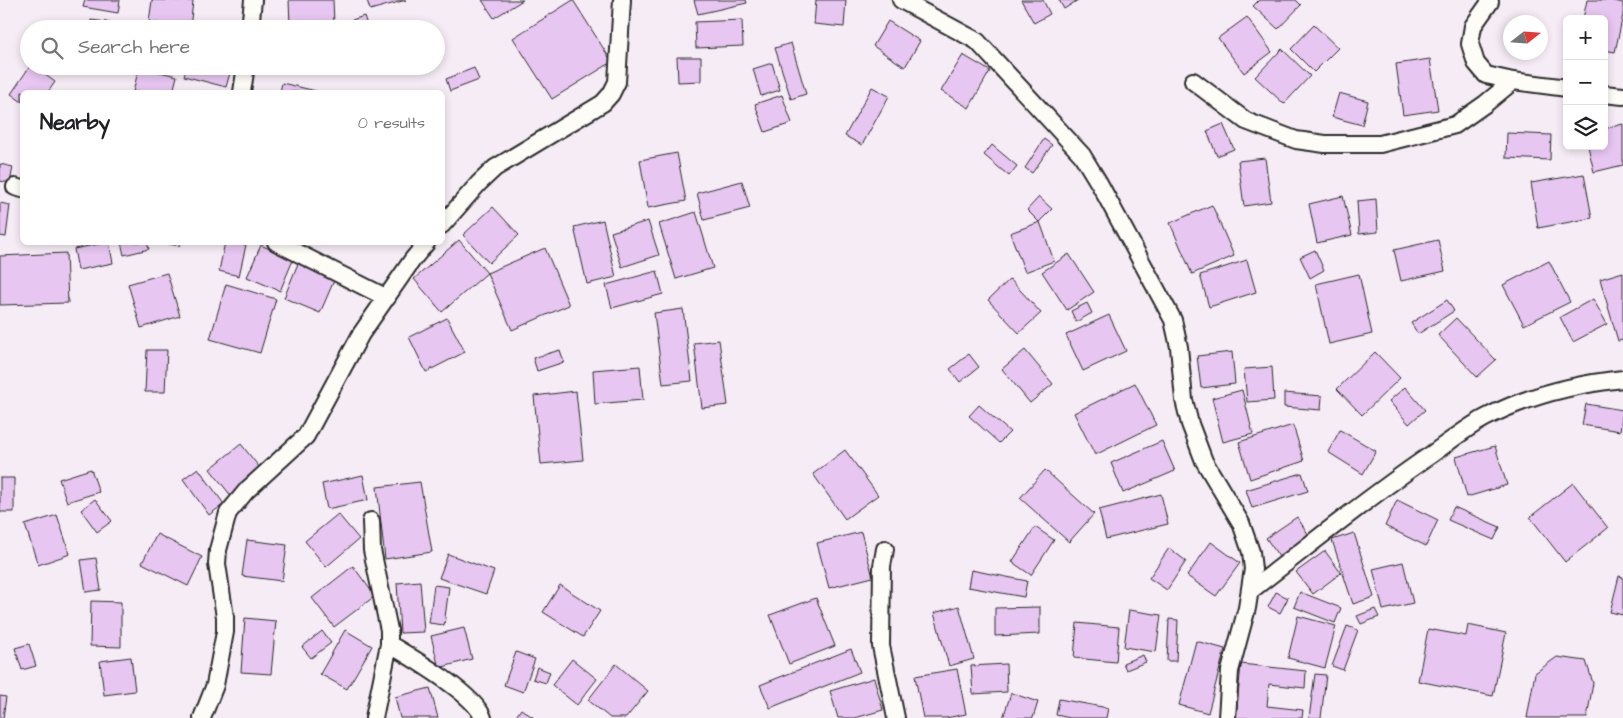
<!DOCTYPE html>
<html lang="en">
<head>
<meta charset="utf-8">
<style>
  body { margin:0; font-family:"Architects Daughter",sans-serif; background:#f2f2f2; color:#202124 }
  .controls { position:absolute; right:15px; top:15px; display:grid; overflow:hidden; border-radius:8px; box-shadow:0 2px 8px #0003 }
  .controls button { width:45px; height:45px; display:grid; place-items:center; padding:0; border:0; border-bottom:1px solid #e0e0e0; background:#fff; color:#202124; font:25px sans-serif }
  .compass { position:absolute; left:1503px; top:15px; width:45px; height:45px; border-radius:50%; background:#fff; box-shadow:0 2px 8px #0003; rotate:73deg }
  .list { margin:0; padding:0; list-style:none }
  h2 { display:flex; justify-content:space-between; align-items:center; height:65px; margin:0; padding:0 20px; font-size:21px }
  h2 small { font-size:16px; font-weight:400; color:#757577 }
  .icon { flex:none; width:28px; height:28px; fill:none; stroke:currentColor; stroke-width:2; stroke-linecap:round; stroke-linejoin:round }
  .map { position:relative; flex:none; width:1623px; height:718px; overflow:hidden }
  .search { position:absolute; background:#fff; box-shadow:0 2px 8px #0003; left:20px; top:20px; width:425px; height:55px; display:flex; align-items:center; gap:12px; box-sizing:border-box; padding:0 18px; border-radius:28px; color:#757577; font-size:19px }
  .panel { position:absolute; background:#fff; box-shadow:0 2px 8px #0003; left:20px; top:90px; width:425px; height:155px; border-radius:8px }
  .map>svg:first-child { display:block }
  .building { fill:#e7c6f2; stroke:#2b2b2b }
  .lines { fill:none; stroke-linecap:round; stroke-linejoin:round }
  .minor-casing { stroke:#2b2b2b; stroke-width:20 }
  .minor { stroke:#fdfcf7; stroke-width:16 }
</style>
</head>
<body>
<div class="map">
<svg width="1623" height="718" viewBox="0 0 1623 718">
  <rect width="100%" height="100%" fill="#f6ecf6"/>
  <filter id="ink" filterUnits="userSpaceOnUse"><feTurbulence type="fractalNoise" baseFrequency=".02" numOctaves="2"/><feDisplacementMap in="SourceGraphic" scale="10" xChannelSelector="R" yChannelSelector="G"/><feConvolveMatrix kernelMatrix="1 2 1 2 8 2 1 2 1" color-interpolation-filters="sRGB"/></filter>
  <g filter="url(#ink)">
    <!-- building -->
    <path class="building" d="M85 0H120L118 13 83 7Z
      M152 0 193 1 190 28 149 22Z
      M289 0H333L334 23 290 25Z
      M367 0H406L370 10Z
      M482 0H523L494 18Z
      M573 0 612 62 552 99 513 38Z
      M694 0H746L747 3 698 14Z
      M816 0H846L844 27 814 24Z
      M1021 0H1043L1050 14 1034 23Z
      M1059 0H1078L1064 9Z
      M1259 0H1296L1301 5 1278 29 1253 6Z
      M1587 0H1610L1623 3V15L1615 52 1604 50V19H1583Z
      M364 16 367 25 352 29 349 21Z
      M1247 17 1272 52 1244 73 1218 38Z
      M91 20 122 24 121 29H89Z
      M742 20 743 46 696 48 695 22Z
      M888 21 920 41 905 67 873 46Z
      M1314 25 1338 48 1314 72 1291 49Z
      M791 43 806 94 791 99 775 48Z
      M1282 49 1310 76 1284 104 1255 77Z
      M963 55 990 71 969 108 941 91Z
      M677 57H701V81L678 82Z
      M1430 59 1438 110 1403 115 1396 64Z
      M772 63 780 90 761 96 753 69Z
      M30 66H33L55 82 48 92H22V102L11 94Z
      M187 66H232L226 87 184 76Z
      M287 66H344L288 72Z
      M139 67 177 76 173 92H133Z
      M474 68 479 80 450 91 446 79Z
      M282 83 316 91 315 92H280Z
      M872 87 889 96 862 145 845 136Z
      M1339 93 1368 101 1362 125 1332 117Z
      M782 95 792 123 765 132 755 104Z
      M1223 124 1234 149 1217 156 1207 131Z
      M1623 124V165L1594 172 1588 146H1604V129Z
      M1507 133 1551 135 1550 160 1506 158Z
      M1044 139 1052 145 1032 173 1025 168Z
      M992 145 1017 166 1009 176 984 155Z
      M677 153 686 201 648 208 640 160Z
      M1265 158 1271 202 1244 206 1238 161Z
      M0 164 13 167 10 183 0 181Z
      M1584 174 1592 218 1538 228 1531 183Z
      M742 181 750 208 704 220 697 193Z
      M1343 196 1352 235 1317 243 1309 204Z
      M1039 197 1052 209 1039 222 1027 210Z
      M1376 199 1378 232 1359 234 1357 201Z
      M0 203 10 205 6 237 0 236Z
      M1212 205 1234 256 1192 274 1170 223Z
      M493 207 519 235 489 263 463 235Z
      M696 212 713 268 676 279 659 224Z
      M603 220 616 277 587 284 574 227Z
      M648 221 659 255 622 267 611 232Z
      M1040 222 1054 261 1025 272 1010 233Z
      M459 240 487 273 442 312 414 279Z
      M1438 240 1445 271 1401 281 1394 250Z
      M109 242 113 263 78 270 74 249Z
      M121 242H147L149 249 124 255Z
      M160 242H180L179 246Z
      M225 242 246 245 239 276 219 271Z
      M261 245 293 260 280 291 247 277Z
      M545 248 569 305 512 330 487 273Z
      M1315 250 1324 270 1310 278 1300 257Z
      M66 253 68 303 0 305V256Z
      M1069 254 1094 292 1067 310 1042 272Z
      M1247 260 1256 292 1209 307 1200 275Z
      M299 261 336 276 320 313 284 298Z
      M1549 261 1570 302 1524 325 1503 285Z
      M657 271 663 294 612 308 606 285Z
      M1623 272V340L1618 341 1600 279Z
      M167 273 180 316 141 328 128 284Z
      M1359 274 1372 334 1329 344 1316 284Z
      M1010 279 1041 313 1019 333 988 300Z
      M226 284 276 299 260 353 210 339Z
      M1593 299 1607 324 1573 342 1560 317Z
      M1447 300 1454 311 1418 334 1411 323Z
      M1087 303 1092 313 1076 322 1071 311Z
      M683 309 692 381 663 384 654 313Z
      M1109 315 1126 351 1083 371 1066 335Z
      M447 318 465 352 426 372 409 337Z
      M1456 318 1496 360 1477 377 1438 335Z
      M719 340 728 405 702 408 694 343Z
      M147 350H167L165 392H145Z
      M560 350 564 362 537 371 533 358Z
      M1025 350 1053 384 1030 403 1002 369Z
      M1232 352 1235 384 1201 388 1197 356Z
      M1375 352 1400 378 1362 415 1337 389Z
      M969 354 979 367 960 382 950 369Z
      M640 366 643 400 595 404 593 370Z
      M1272 367 1274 400 1247 402 1244 369Z
      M1135 383 1156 425 1095 455 1074 413Z
      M1405 387 1425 410 1409 424 1389 401Z
      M1242 390 1253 434 1223 442 1212 398Z
      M576 391 583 460 541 464 534 396Z
      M1284 393 1322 396 1321 410 1284 407Z
      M1586 404 1623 410 1620 431 1582 425Z
      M979 405 1010 432 999 443 969 416Z
      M1293 425 1304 461 1250 479 1239 442Z
      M1340 430 1376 451 1363 474 1328 452Z
      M1162 441 1175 471 1123 493 1111 463Z
      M241 444 263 472 232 497 210 469Z
      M1495 446 1507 485 1467 497 1456 457Z
      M845 450 878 495 845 519 813 474Z
      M198 468 224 504 209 515 183 479Z
      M91 469 99 492 67 502 59 479Z
      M1045 470 1094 514 1069 542 1020 498Z
      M1302 473 1308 491 1252 508 1246 490Z
      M363 475 368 500 327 509 322 484Z
      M0 478H14V512H0Z
      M420 482 432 552 385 559 377 487Z
      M1573 483 1608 528 1565 562 1530 517Z
      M1161 494 1168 524 1106 539 1099 510Z
      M95 499 112 521 97 532 81 510Z
      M1397 500 1438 520 1426 546 1385 526Z
      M1454 507 1500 527 1494 540 1448 520Z
      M338 514 359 539 326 567 305 541Z
      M57 515 70 554 38 565 25 525Z
      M1297 517 1312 540 1282 561 1266 538Z
      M1035 527 1054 540 1031 575 1012 562Z
      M861 532 873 577 829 588 817 543Z
      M1354 533 1374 597 1353 604 1332 540Z
      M157 534 202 557 188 586 142 563Z
      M247 540 287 545 282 581 242 576Z
      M1211 542 1240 563 1216 596 1187 576Z
      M1169 548 1186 561 1167 590 1149 578Z
      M1325 551 1341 573 1313 594 1296 572Z
      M448 554 494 571 486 594 439 578Z
      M96 558 101 590 86 592 81 560Z
      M1403 562 1413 603 1383 610 1373 569Z
      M353 566 375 596 334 627 312 598Z
      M971 570 1027 581 1024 597 968 587Z
      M1619 576 1623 577V615L1610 612Z
      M420 581 424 632 400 633 397 583Z
      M434 585 449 587 444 625 429 623Z
      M560 585 600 611 583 637 543 612Z
      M1276 592 1288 598 1280 613 1268 607Z
      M1300 592 1341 608 1335 623 1294 607Z
      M816 598 835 646 789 664 770 615Z
      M91 601 121 602V647L90 646Z
      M959 606 974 659 949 666 934 613Z
      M1040 607V634L995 636V608Z
      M1375 609 1379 617 1361 624 1357 616Z
      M1129 610 1161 615 1156 652 1124 647Z
      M1298 616 1336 626 1325 668 1288 658Z
      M245 618 276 621 271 674 241 672Z
      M1169 619 1178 620 1176 661H1167Z
      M1077 623 1119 627 1116 662 1074 658Z
      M1468 625 1506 633 1493 696 1418 681 1428 629 1466 636Z
      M1347 626 1358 630 1343 670 1332 666Z
      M464 628 472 659 439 668 431 636Z
      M345 630 372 646 347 689 320 674Z
      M322 631 331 643 311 658 302 647Z
      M1196 641 1225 649 1208 713 1179 705Z
      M29 644 36 666 22 670 15 648Z
      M851 649 860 672 770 708 760 685Z
      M516 652 535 659 523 692 504 685Z
      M1143 655 1146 662 1126 670 1123 663Z
      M131 657 135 691 104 695 100 661Z
      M1557 657 1586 661 1593 683 1587 718H1527L1535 673Z
      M572 659 597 679 577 705 552 685Z
      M616 664 648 691 626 718H610L588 700Z
      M1006 664 1007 692 973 694 971 666Z
      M1241 664 1306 671 1305 688 1269 684 1267 706 1303 710 1302 718H1236Z
      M537 667 550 672 546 683 533 679Z
      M957 669 966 714 946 718H923L915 676Z
      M1315 674 1326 675 1321 718H1309Z
      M874 678 883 710 855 718H838L830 691Z
      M430 688 438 718H400L395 697Z
      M1011 693 1038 702 1033 718H1003Z
      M0 696 6 697 3 718H0Z
      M1059 699 1108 708 1106 718H1070L1056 715Z
      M521 709 534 718H515Z"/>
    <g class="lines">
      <defs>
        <path id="minor" d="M901 0 977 41 1082 155 1099 183 1173 320 1179 347 1184 400 1190 424 1204 461 1241 523 1251 552 1253 569 1247 608 1230 671 1227 718
          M1490 2 1473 26 1470 44 1476 63 1486 75 1513 81 1567 88
          M250 29 253 0
          M1193 81 1246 121 1296 140 1325 144H1380L1455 125 1485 104 1513 81
          M242 92 246 66
          M1604 94 1623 96
          M15 187 22 189
          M442 225 479 183 495 168 603 103 611 94 617 82 622 0
          M276 242 387 298
          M371 521 372 550 389 630V644L374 718
          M885 549 882 566 881 646 896 718
          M1250 591C1310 545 1368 497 1432 454 1449 442 1466 428 1485 418 1527 396 1576 384 1623 379
          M389 644C411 657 476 695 483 718
          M202 718 215 685 225 632V617L217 564 218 550 228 513 247 490 306 436 361 334 413 259 427 242"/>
      </defs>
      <!-- minor casing -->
      <use href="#minor" class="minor-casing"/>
      <!-- minor -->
      <use href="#minor" class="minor"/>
    </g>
  </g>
</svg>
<div class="controls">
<button>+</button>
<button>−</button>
<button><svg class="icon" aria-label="layers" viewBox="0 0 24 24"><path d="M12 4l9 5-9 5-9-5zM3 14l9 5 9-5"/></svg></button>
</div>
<svg class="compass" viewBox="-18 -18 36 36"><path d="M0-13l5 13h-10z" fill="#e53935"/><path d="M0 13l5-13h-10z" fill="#757577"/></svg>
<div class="search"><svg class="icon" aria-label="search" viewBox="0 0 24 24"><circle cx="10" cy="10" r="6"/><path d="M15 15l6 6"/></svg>Search here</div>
<section class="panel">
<h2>Nearby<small>0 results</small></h2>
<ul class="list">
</ul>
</section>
</div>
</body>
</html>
